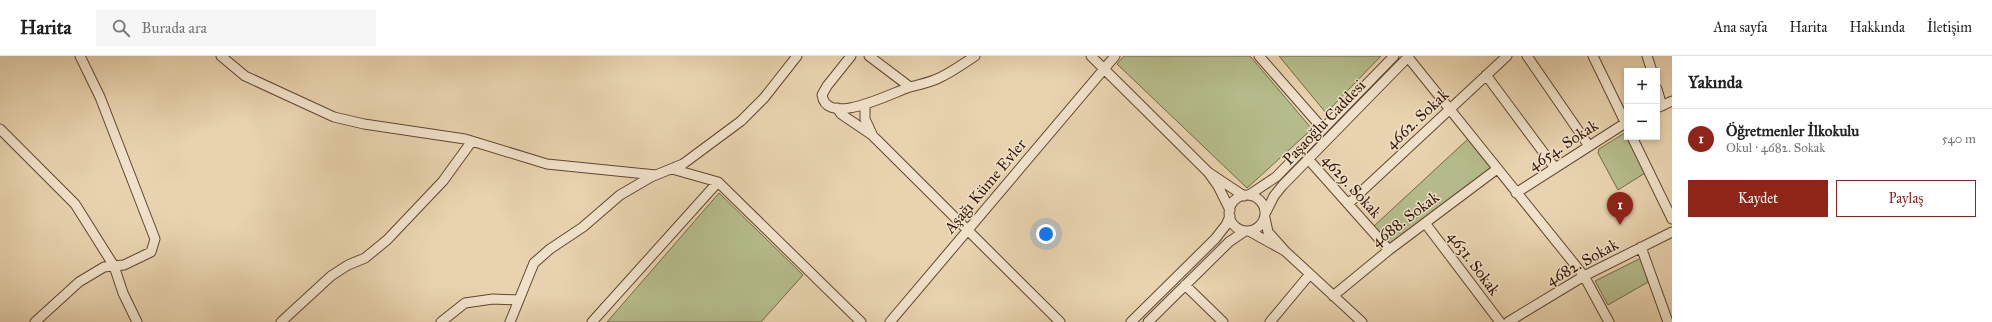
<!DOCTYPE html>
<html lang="tr">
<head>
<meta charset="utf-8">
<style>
  body { margin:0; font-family:"IM FELL Great Primer",serif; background:#f6f6f6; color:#222 }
  .controls { position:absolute; right:12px; top:12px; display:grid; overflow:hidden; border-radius:0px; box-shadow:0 2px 6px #0003 }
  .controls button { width:36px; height:36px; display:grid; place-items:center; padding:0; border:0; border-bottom:1px solid #e0e0e0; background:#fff; color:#222; font:20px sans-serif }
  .you { position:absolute; left:1046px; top:178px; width:14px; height:14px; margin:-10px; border:3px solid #fff; border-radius:50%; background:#1a73e8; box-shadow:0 0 0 6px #1a73e833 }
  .badge { display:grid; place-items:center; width:26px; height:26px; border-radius:50%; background:#8f2418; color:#fff; font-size:13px; font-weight:700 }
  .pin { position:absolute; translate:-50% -33px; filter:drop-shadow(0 1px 2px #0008) }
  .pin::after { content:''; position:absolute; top:21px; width:14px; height:12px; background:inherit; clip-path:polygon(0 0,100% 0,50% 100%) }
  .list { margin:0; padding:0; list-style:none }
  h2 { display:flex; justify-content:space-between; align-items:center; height:52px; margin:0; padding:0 16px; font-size:17px }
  h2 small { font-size:13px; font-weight:400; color:#767676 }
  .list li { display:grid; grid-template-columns:26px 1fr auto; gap:12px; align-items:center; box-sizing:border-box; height:60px; padding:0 16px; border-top:1px solid #e0e0e0 }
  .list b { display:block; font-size:15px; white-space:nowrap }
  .list p { margin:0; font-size:13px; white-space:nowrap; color:#767676 }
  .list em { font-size:13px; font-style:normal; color:#767676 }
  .actions { display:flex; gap:8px; padding:12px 16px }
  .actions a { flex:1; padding:9px 0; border:1px solid #8f2418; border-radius:0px; text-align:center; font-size:14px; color:#8f2418 }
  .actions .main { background:#8f2418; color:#fff }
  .icon { flex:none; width:22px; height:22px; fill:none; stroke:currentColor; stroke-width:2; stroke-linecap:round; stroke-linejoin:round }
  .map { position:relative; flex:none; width:1672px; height:266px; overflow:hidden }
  header { display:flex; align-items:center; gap:24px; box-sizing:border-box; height:56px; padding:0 20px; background:#fff; border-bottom:1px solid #e0e0e0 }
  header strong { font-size:19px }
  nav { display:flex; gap:22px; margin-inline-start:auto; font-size:14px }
  .search { width:280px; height:36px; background:#f6f6f6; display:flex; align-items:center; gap:10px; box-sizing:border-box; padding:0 14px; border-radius:0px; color:#767676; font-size:15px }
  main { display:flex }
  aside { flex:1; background:#fff }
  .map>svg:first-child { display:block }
  .green { fill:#b5bc8b; stroke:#746a49 }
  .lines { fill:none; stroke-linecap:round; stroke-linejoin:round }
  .minor-casing { stroke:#614631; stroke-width:11 }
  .minor { stroke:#f0e2ca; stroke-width:9 }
  .labels { text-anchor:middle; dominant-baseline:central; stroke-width:3; stroke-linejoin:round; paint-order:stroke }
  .street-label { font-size:16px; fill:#341707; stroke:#f0e2ca }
</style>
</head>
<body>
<header>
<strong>Harita</strong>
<div class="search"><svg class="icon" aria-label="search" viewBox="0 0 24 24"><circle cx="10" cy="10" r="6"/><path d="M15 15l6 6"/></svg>Burada ara</div>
<nav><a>Ana sayfa</a><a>Harita</a><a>Hakkında</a><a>İletişim</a></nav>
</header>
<main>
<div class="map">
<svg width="1672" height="266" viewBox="0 0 1672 266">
  <rect width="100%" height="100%" fill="#e8d3ae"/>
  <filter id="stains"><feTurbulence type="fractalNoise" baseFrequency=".005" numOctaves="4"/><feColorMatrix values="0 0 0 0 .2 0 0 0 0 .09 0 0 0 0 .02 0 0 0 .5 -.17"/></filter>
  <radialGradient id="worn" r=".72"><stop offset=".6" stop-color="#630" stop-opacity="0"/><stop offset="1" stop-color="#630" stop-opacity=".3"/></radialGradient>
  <!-- green -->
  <path class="green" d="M1124 0H1250L1312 73 1247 132 1117 8Z
    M1279 0H1381L1326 57Z
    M1626 76 1645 117 1618 134 1598 97 1599 93Z
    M1468 83 1492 113 1390 189 1374 170Z
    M719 137 803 219 761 266H607Z
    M1641 202 1648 226 1608 249 1595 225Z"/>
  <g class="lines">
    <defs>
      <path id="minor" d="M221 0 245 20 334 61 364 68 465 83 547 108 656 119
        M851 0 827 30 822 39C827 72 893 36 910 31 920 28 929 27 939 22 952 16 963 8 975 0
        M869 0 910 31
        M1091 0 1208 116
        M1259 0 1323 73
        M1407 0 1584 220 1609 266
        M1527 0 1589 90
        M1593 0 1627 70
        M1647 0 1652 15
        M1486 19 1555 112
        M1657 33 1662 50
        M865 50V63L872 78
        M837 52 841 58 872 79 1060 266
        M1657 52 1672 45
        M0 73 75 148 114 210 123 237 137 266
        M1632 81 1672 163
        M1309 104 1389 194
        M672 113 718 126 861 266
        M1516 137 1627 66
        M1249 139 1276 121 1394 0
        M1229 157a18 18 0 1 1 36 0a18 18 0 1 1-36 0Z
        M1348 148 1507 0
        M1230 154 1218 130 1208 116 1244 140
        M1266 156 1274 140 1282 130 1409 0
        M1425 167 1500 266
        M1249 175 1285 195 1268 176 1265 162
        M1641 191 1668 266
        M1285 195 1362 266
        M1185 229 1223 266
        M1333 240 1389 194 1497 113
        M35 266 79 226 104 211 124 209 151 196 155 183 100 41 80 0
        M281 266 331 220 348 209 365 202 387 184 443 125 472 85
        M441 266 465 247 493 243 519 244
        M510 266 534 207 550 193 583 171 620 139 651 121 683 108 741 65 764 42 797 0
        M592 266 718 126
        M890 266 1115 0
        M1131 266 1215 183 1226 169 1230 160
        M1148 266 1229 186 1245 175
        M1270 266 1310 218
        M1508 266 1584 220 1672 176"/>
    </defs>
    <!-- minor casing -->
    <use href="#minor" class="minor-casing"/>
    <!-- minor -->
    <use href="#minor" class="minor"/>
  </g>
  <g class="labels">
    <!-- street labels -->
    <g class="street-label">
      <text transform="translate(1417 63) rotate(-43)">4662. Sokak</text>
      <text transform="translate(1324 66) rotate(-46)">Paşaoğlu Caddesi</text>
      <text transform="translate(1563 89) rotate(-33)">4654. Sokak</text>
      <text transform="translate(985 130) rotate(-50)">Aşağı Küme Evler</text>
      <text transform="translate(1352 130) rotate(48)">4629. Sokak</text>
      <text transform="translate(1405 163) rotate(-37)">4688. Sokak</text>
      <text transform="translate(1582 206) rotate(-29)">4682. Sokak</text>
      <text transform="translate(1474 207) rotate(53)">4631. Sokak</text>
    </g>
  </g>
  <rect width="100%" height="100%" filter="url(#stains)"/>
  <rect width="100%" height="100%" fill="url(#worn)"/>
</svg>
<div class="controls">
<button>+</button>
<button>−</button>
</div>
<div class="you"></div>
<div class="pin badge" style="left:1620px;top:169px">1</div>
</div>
<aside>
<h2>Yakında<small></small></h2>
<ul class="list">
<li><span class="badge">1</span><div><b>Öğretmenler İlkokulu</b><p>Okul · 4682. Sokak</p></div><em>540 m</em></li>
</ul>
<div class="actions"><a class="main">Kaydet</a><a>Paylaş</a></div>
</aside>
</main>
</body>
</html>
